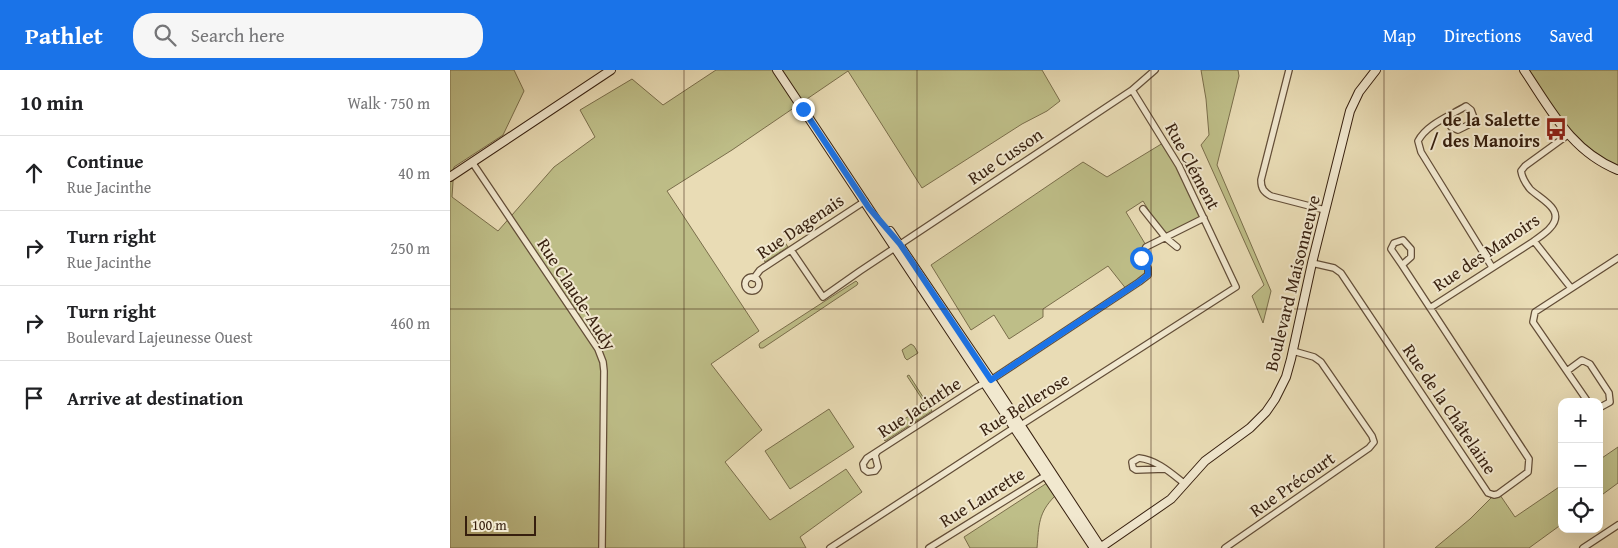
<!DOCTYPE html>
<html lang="en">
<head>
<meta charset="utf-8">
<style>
  body { margin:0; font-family:"Gentium Book Plus",serif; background:#f6f6f6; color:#202124 }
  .controls { position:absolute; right:15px; bottom:15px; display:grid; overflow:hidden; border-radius:10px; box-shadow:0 5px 20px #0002 }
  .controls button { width:45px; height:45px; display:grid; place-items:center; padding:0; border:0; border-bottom:1px solid #e0e0e0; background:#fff; color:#202124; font:25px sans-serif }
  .scale { position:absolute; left:15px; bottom:12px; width:71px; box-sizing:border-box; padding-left:5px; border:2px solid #361f0e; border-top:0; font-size:14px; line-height:18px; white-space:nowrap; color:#361f0e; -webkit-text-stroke:4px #f1e8cf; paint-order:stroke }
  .stop { position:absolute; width:15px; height:15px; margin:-11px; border:4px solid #1a73e8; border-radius:50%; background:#fff }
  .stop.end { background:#1a73e8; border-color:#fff; box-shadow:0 1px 5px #0008 }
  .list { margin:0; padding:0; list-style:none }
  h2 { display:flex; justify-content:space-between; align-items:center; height:65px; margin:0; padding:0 20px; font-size:21px }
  h2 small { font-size:16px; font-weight:400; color:#757577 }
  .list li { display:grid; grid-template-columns:32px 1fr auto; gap:15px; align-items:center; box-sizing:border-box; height:75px; padding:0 20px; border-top:1px solid #e0e0e0 }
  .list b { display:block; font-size:19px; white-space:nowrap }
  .list p { margin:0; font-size:16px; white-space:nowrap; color:#757577 }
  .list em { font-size:16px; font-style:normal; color:#757577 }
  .icon { flex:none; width:28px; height:28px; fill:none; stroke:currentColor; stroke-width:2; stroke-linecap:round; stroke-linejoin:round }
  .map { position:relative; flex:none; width:1168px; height:478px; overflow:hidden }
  header { display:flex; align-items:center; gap:30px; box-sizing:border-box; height:70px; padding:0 25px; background:#1a73e8; color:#fff }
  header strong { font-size:24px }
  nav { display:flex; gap:28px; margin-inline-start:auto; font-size:18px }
  .search { width:350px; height:45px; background:#f6f6f6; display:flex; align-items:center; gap:12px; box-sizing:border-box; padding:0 18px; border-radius:20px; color:#757577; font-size:19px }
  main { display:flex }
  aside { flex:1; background:#fff }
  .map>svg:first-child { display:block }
  .green { fill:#bebe88; stroke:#7a6e4b }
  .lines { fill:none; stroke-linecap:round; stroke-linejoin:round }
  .street-casing { stroke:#634e38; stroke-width:8 }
  .secondary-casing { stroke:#361f0e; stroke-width:10 }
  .street { stroke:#f1e8cf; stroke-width:5.5 }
  .secondary { stroke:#f1e8cf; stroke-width:8 }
  .route { stroke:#1a73e8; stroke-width:6 }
  .grid { fill:none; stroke:#361f0e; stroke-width:1; stroke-opacity:0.55 }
  .labels { text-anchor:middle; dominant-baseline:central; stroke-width:4; stroke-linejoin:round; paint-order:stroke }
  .poi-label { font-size:18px; font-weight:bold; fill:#361f0e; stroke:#f1e8cf; text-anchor:end }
  .street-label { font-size:18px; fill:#361f0e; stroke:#f1e8cf }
</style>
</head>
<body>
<header>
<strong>Pathlet</strong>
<div class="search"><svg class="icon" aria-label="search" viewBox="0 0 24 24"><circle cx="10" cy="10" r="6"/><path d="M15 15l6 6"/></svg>Search here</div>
<nav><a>Map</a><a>Directions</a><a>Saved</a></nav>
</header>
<main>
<aside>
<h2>10 min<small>Walk · 750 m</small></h2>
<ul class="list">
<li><svg class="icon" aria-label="ahead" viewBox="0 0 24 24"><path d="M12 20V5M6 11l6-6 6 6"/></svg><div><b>Continue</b><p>Rue Jacinthe</p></div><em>40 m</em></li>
<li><svg class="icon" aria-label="right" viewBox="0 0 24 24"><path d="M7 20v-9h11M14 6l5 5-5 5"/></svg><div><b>Turn right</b><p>Rue Jacinthe</p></div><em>250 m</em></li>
<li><svg class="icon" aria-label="right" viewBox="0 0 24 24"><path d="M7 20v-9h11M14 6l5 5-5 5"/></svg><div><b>Turn right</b><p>Boulevard Lajeunesse Ouest</p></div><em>460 m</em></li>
<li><svg class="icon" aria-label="arrive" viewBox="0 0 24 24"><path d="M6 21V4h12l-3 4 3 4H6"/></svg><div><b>Arrive at destination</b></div></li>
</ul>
</aside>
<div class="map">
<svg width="1168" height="478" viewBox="0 0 1168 478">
  <rect width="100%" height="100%" fill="#e9dcb5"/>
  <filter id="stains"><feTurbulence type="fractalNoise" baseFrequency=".004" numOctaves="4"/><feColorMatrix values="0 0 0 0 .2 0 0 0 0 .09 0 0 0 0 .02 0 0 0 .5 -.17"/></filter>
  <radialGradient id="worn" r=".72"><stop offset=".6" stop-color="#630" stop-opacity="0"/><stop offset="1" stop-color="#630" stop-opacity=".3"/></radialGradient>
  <!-- green -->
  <path class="green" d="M0 0H64L74 21 53 65 4 97 2 127 48 161 104 97 145 67 130 40 182 9 213 35 266 0H592L610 31 597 41 572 54 472 118 398 1 282 80 217 121 309 261 261 294 312 360 275 392 320 450 396 399 412 422 350 467 356 478H0Z
    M751 0H788L789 6 767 95 821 221 813 253 802 226 814 215 751 75 759 65 756 29Z
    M1074 0H1168V100L1135 82Z
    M713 73 729 95 754 148 714 166 693 131 676 142 697 177 692 188 697 205 677 220 658 196 593 239V247L559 269 544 245 521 260 481 195 633 92 657 107Z
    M329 171H334L338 177 315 192 312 186C313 177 320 173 329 171Z
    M406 211 408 213 407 215 313 278H310L309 275 310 273Z
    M461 274 464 276 468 283 457 290 455 288 452 280Z
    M459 305 482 341 435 371 430 364 431 360 436 357 439 359 476 335 457 306Z
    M379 339 404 377 340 419 315 381Z
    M1168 377V413L1149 427V390Z
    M597 413 605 426C588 443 589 455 587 478H520L514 467Z
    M1112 415V454L1079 478H985L1020 449 1043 426 1050 425 1065 447Z"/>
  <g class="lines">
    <defs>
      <path id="street" d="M839 0 811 110C811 119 814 122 821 126L875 140
        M997 48 1001 57 1008 60 1018 55 1024 48 1021 40 1016 36C1000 46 977 54 968 71L971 82 1042 197
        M22 92 148 279 153 292 154 301 152 478
        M693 139 716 168 727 177
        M1084 171 1121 218
        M341 180 373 227 410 201 682 20
        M862 193 884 198 891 203 1038 423 1044 425 1048 424 1078 402 1079 389 952 195 941 179 944 173 953 170 961 179V187L952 195
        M295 214a7 7 0 1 1 14 0a7 7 0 1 1-14 0Z
        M304 208 310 200 415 131
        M980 238 1084 171C1089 167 1096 163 1100 158 1117 140 1090 129 1080 119 1076 114 1072 107 1071 101L1075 96 1119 64
        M1117 301 1132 290 1140 294 1159 323 1160 332 1149 338
        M1138 332 1083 252 1085 242 1168 188
        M427 382 425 385 428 397 425 401 418 402 414 399 413 394 417 388 527 317 541 310 689 212 698 205V198L691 187 696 177 754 148
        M715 399 686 400 683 398 682 392 689 388C707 390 721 403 735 414
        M380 478 565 357 571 355 786 217 729 96 682 20 705 0
        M479 478 598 404
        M775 478 919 378 924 372 922 366 871 292 864 287 843 281
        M1133 478 1168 455"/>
      <path id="secondary" d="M327 0 644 478
        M1074 0C1101 40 1121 81 1168 100
        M0 107 161 0
        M440 161 541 310 651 478
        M650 478 721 429 755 391 800 358 816 342 825 329 836 307 841 289 862 193 900 41 909 22 926 0"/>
    </defs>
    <!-- street casing -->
    <use href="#street" class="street-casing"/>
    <!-- secondary casing -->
    <use href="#secondary" class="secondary-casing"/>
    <!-- street -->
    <use href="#street" class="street"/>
    <!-- secondary -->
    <use href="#secondary" class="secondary"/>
  </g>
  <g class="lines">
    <!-- route -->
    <path class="route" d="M353 39 419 138 450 174 541 310 689 212 698 205V198L691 188"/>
  </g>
  <!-- grid -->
  <path class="grid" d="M234 0V478M467 0V478M701 0V478M934 0V478M0 239H1168"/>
  <!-- icons -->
  <defs>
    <symbol id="bus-bare" viewBox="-9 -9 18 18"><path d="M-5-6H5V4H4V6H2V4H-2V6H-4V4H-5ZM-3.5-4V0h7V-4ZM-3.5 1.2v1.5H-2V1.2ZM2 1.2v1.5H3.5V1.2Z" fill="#8f2418" stroke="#f1e8cf" stroke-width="2.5" paint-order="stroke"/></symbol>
  </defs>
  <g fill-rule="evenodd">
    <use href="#bus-bare" x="1090" y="43" width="32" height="32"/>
  </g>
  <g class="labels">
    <!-- poi labels -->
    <g class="poi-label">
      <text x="1090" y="49">de la Salette<tspan x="1090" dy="21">/ des Manoirs</tspan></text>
    </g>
    <!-- street labels -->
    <g class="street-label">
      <text transform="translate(555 86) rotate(-34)">Rue Cusson</text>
      <text transform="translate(743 96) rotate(62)">Rue Clément</text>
      <text transform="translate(350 156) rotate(-34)">Rue Dagenais</text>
      <text transform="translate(1036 182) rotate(-34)">Rue des Manoirs</text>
      <text transform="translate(842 213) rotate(-76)">Boulevard Maisonneuve</text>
      <text transform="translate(127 224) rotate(57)">Rue Claude-Audy</text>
      <text transform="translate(574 334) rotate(-32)">Rue Bellerose</text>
      <text transform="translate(469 337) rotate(-33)">Rue Jacinthe</text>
      <text transform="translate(1000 339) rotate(56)">Rue de la Châtelaine</text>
      <text transform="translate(842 414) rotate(-35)">Rue Précourt</text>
      <text transform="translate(532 427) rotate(-32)">Rue Laurette</text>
    </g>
  </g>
  <rect width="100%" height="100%" filter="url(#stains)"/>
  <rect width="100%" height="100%" fill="url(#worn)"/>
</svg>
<div class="controls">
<button>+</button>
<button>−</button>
<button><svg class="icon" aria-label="locate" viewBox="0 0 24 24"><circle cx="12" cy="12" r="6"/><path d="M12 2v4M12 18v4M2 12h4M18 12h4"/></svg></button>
</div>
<div class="scale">100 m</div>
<div class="stop" style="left:691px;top:188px"></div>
<div class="stop end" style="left:353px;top:39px"></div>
</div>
</main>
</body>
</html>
